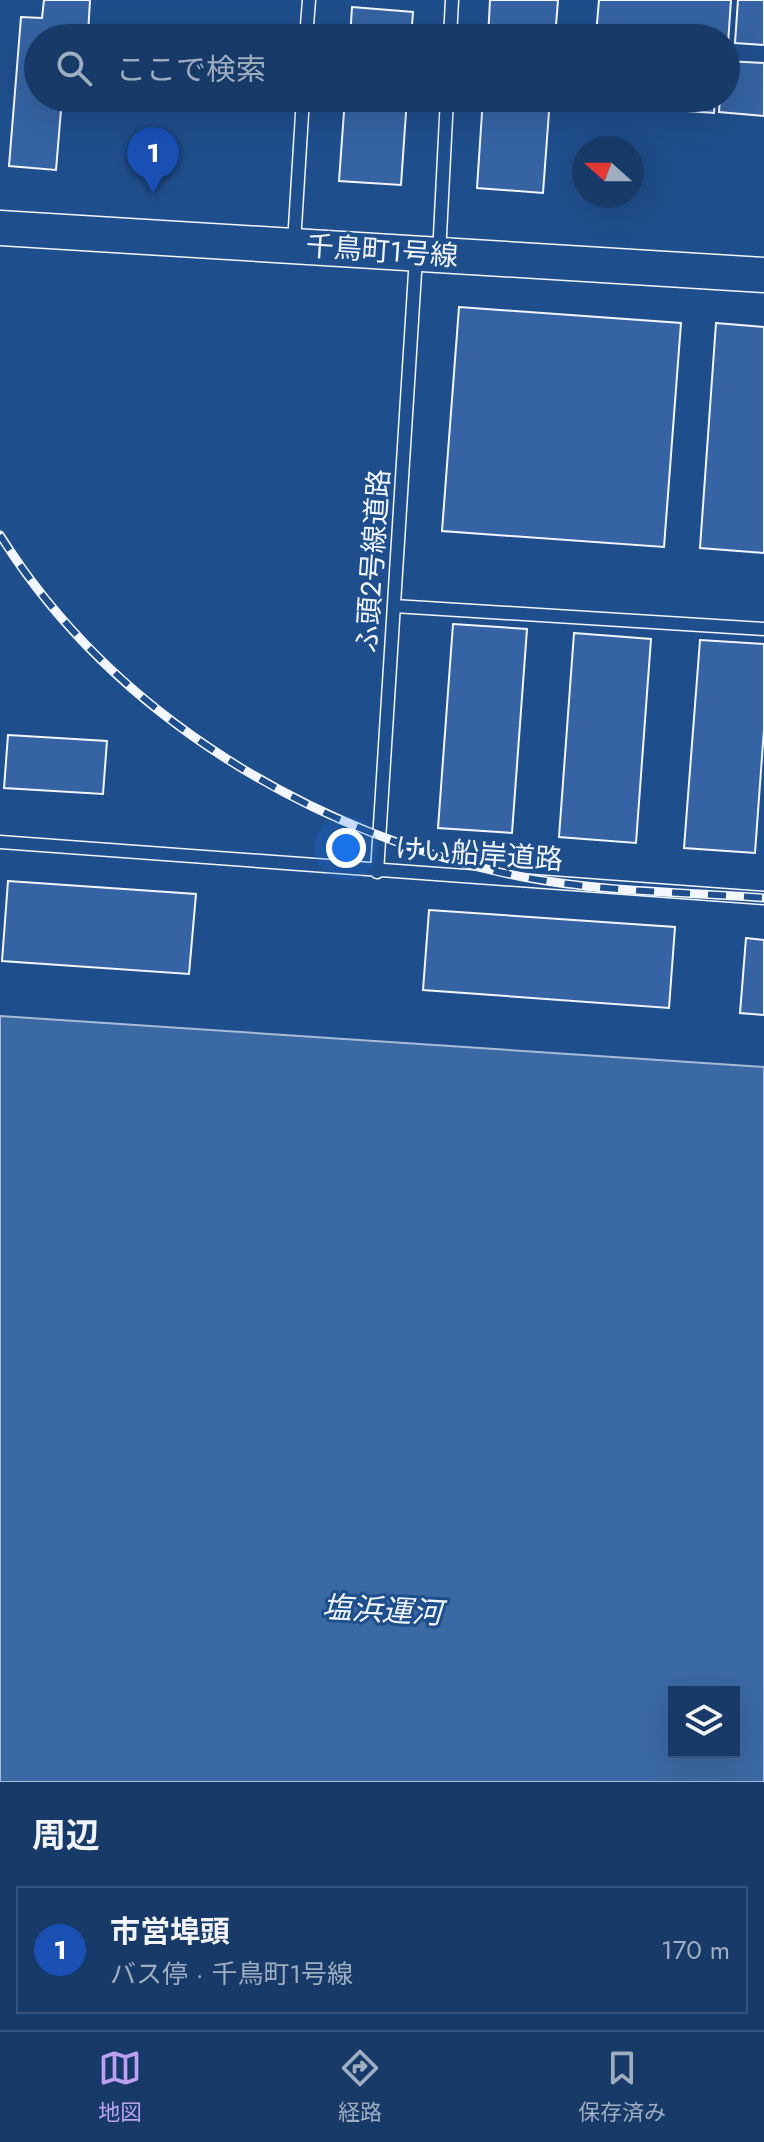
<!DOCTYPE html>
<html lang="ja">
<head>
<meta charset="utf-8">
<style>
  body { margin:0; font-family:Jost,"Noto Sans JP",sans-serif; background:#20416f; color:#f1f3f6 }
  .controls { position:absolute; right:24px; bottom:24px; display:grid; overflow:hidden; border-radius:0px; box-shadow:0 8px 32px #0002 }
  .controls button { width:72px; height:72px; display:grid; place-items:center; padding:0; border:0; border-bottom:2px solid #36547d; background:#173a69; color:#f1f3f6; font:40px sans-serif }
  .compass { position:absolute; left:572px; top:136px; width:72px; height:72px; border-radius:50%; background:#173a69; box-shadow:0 8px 32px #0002; rotate:291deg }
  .you { position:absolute; left:346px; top:848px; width:28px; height:28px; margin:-20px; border:6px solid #fff; border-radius:50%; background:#1a73e8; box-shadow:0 0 0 12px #1a73e833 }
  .badge { display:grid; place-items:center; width:52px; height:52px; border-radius:50%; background:#bca0f2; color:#fff; font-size:26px; font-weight:700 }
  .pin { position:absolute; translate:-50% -66px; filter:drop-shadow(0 2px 4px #0008) }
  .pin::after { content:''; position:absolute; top:42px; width:28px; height:24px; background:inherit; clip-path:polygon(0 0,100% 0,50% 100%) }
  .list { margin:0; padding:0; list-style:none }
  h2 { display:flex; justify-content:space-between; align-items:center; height:104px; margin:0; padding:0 32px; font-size:34px }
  h2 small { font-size:26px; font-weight:400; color:#9eadc0 }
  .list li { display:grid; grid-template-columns:52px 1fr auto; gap:24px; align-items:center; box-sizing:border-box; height:128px; margin:0 16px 16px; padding:0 16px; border:2px solid #36547d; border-radius:0px }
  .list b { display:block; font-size:30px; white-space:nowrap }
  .list p { margin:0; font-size:26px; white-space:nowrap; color:#9eadc0 }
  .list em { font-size:26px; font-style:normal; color:#9eadc0 }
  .icon { flex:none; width:44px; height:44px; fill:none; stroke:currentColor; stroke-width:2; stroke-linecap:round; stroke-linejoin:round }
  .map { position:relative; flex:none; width:764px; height:1782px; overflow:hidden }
  .search { position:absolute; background:#173a69; box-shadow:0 8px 32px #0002; left:24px; right:24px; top:24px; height:88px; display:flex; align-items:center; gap:20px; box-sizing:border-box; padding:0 28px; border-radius:44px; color:#9eadc0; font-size:30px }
  .sheet { height:248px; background:#173a69 }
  nav { display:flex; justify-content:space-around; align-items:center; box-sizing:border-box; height:112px; border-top:2px solid #36547d; background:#173a69; font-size:22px; color:#9eadc0 }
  nav a { display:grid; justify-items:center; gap:4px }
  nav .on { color:#bca0f2 }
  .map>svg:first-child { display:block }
  .water { fill:#3b69a3; stroke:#a8bbd7; stroke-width:2; fill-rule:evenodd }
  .building { fill:#3563a3; stroke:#f2f6ff; stroke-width:2 }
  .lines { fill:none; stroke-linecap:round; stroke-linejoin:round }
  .lane-casing { stroke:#f2f6ff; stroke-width:15 }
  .secondary-casing { stroke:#f2f6ff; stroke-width:37 }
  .lane { stroke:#1f4e8c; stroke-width:12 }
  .secondary { stroke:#1f4e8c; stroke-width:34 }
  .rail-casing { stroke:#f2f6ff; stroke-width:9 }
  .rail { stroke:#1f4e8c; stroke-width:6; stroke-dasharray:18; stroke-linecap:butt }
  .labels { text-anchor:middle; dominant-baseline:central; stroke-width:6; stroke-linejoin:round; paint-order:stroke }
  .street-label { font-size:28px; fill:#f2f6ff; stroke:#1f4e8c }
  .water-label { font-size:30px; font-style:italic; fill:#f2f6ff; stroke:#1f4e8c }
</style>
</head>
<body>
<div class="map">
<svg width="764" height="1782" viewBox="0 0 764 1782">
  <rect width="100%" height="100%" fill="#1f4e8c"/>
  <!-- water -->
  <path class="water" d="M0 1016 764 1067V1782H0ZM674 1692H734V1752H674Z"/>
  <!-- building -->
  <path class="building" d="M44 0H90L88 35 66 33V38H38V98H62L56 170 9 166 21 17 42 18Z
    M490 0H558L555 38H488Z
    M599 0H731L728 44 726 38 596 35Z
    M738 0H764V45L735 43Z
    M352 7 413 12 411 38H350Z
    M726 61 764 63V116L719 112 720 98H726Z
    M345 98H407L401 185 339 181Z
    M483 98H550L543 193 477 188Z
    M591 98H715L714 113 590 104Z
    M459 307 681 323 664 547 442 531Z
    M716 323 764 327V553L700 548Z
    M453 624 527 629 512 833 438 828Z
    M574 633 651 639 636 843 559 837Z
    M700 640 764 644V729L755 853 684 848Z
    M8 735 107 741 103 794 4 788Z
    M8 881 196 894 189 974 2 961Z
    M429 910 675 927 669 1008 423 990Z
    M746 938 764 940V1015L740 1013Z"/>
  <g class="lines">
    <defs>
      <path id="lane" d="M306 38 309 0
        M450 38 452 0
        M294 243 303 98
        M439 255 447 98
        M394 606 764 629
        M0 842 764 898
        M377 872 416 257"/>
      <path id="secondary" d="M0 228 764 275"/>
    </defs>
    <!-- lane casing -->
    <use href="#lane" class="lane-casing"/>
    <!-- secondary casing -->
    <use href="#secondary" class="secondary-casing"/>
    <!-- lane -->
    <use href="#lane" class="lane"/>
    <!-- secondary -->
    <use href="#secondary" class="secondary"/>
    <defs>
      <path id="rail" d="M0 535C113 716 317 837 523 877 602 892 684 892 764 898"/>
    </defs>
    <!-- rail casing -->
    <use href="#rail" class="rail-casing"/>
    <!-- rail -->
    <use href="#rail" class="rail"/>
  </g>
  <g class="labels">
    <!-- street labels -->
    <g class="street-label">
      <text transform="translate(382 251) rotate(4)">千鳥町1号線</text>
      <text transform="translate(373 561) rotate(-86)">ふ頭2号線道路</text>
      <text transform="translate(479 854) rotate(4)">けい船岸道路</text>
    </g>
    <!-- water labels -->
    <g class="water-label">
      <text transform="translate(382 1610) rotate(3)">塩浜運河</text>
    </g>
  </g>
</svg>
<div class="controls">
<button><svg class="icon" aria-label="layers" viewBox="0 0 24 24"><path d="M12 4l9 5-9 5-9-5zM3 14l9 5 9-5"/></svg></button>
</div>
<svg class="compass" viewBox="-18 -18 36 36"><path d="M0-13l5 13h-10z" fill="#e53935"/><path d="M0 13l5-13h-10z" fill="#9eadc0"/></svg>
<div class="you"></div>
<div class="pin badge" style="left:153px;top:193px;background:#1a4fb4">1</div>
<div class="search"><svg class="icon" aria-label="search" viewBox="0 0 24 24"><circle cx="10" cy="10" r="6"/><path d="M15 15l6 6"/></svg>ここで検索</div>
</div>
<section class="sheet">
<h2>周辺<small></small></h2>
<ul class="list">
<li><span class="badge" style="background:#1a4fb4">1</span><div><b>市営埠頭</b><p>バス停 · 千鳥町1号線</p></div><em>170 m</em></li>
</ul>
</section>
<nav>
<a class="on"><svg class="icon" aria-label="map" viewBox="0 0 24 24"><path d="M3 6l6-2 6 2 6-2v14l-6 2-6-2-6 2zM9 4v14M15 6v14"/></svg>地図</a>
<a><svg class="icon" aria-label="directions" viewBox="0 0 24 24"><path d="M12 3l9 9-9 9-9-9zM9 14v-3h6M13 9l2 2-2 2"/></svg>経路</a>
<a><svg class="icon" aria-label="saved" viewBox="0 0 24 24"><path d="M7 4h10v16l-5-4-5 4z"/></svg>保存済み</a>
</nav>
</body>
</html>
